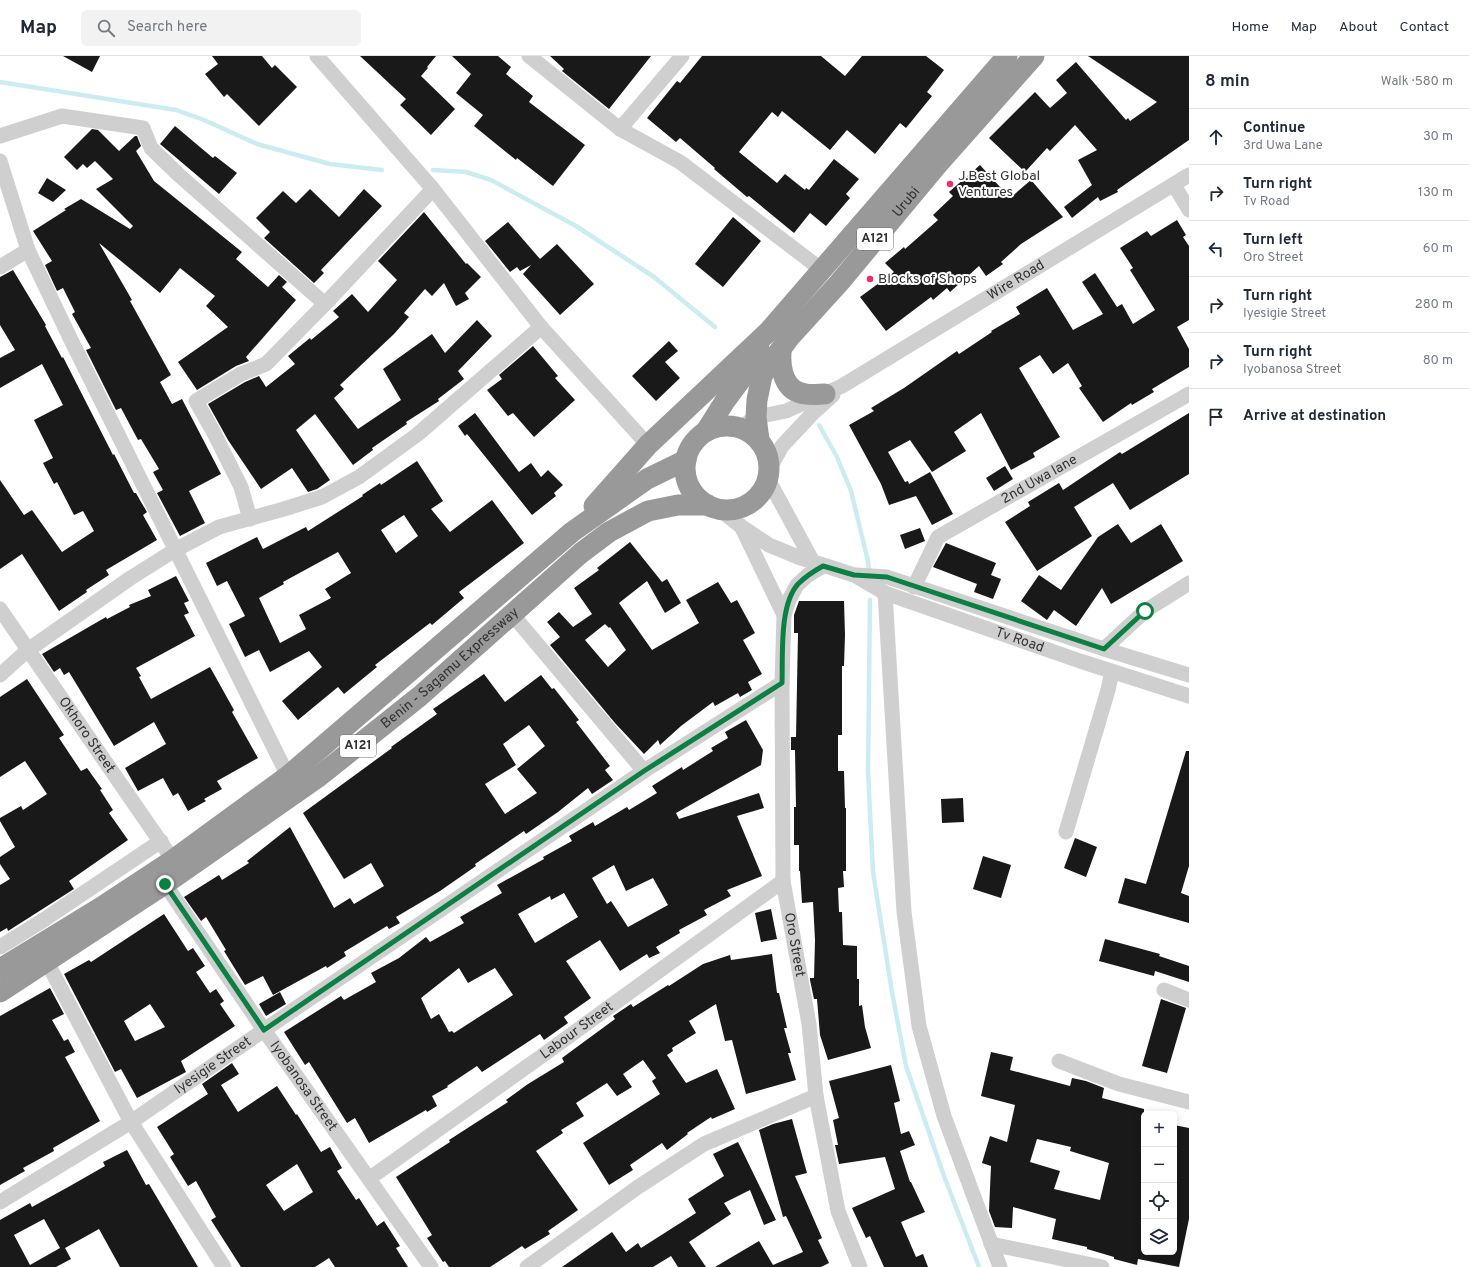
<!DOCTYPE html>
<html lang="en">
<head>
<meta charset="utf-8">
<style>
  body { margin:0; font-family:Overpass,sans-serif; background:#f2f2f3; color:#1f2937 }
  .controls { position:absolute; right:12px; bottom:12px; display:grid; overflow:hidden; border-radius:6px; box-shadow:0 2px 10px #0003 }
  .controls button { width:36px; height:36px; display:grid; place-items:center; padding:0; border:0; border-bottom:1px solid #e0e1e3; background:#fff; color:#1f2937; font:20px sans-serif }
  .stop { position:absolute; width:12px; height:12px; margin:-9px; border:3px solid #0b8043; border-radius:50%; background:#fff }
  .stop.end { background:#0b8043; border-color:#fff; box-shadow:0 1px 4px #0008 }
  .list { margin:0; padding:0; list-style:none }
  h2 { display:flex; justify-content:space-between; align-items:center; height:52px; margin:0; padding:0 16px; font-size:17px }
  h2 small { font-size:13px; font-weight:400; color:#747a83 }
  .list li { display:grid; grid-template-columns:26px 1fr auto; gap:12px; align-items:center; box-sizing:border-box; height:56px; padding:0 16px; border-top:1px solid #e0e1e3 }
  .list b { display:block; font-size:15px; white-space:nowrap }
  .list p { margin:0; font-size:13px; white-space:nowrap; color:#747a83 }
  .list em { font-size:13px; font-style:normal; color:#747a83 }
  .icon { flex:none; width:22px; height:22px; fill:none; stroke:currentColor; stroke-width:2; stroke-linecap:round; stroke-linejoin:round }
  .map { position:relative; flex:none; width:1189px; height:1211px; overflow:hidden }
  header { display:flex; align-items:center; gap:24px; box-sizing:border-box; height:56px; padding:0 20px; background:#fff; border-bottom:1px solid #e0e1e3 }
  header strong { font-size:19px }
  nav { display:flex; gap:22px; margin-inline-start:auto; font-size:14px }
  .search { width:280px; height:36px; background:#f2f2f3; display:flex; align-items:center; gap:10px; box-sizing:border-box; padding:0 14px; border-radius:6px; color:#747a83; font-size:15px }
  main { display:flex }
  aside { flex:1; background:#fff }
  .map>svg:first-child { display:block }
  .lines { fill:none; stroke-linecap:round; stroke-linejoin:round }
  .stream { stroke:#cbecf0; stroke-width:4.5 }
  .building { fill:#191919; fill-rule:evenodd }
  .minor { stroke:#cfcfcf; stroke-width:15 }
  .highway { stroke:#999; stroke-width:21 }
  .route { stroke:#0b8043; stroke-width:5 }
  .poi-dot { fill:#f32971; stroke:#fff; stroke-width:1.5 }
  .labels { text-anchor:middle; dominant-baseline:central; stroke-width:4; stroke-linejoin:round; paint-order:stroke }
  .shield { fill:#fff; stroke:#707070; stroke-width:1 }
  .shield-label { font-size:13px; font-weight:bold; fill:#323232 }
  .poi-label { font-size:14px; fill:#323232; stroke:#fff; text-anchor:start }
  .street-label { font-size:14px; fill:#323232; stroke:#fff }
</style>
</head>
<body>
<header>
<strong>Map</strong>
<div class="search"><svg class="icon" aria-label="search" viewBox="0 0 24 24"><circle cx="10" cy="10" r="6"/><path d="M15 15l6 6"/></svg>Search here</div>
<nav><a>Home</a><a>Map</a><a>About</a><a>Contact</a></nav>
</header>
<main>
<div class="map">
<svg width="1189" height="1211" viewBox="0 0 1189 1211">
  <rect width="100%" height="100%" fill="#fff"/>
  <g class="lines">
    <!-- stream -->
    <path class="stream" d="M0 26 176 54 204 64 257 88 330 108 382 114
      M433 114 466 116 491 124 576 170 654 221 715 271
      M819 369 837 401 851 435 868 505 869 515
      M870 544 868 715 873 816 892 936 906 1010 944 1120 979 1211"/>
  </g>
  <!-- building -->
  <path class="building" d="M63 0H100L92 16Z
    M212 0H262L272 12 275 9 297 31 259 70 227 38 224 41 205 18 218 8Z
    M360 0H436L427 11 428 12 421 20 455 53 431 79 400 49 406 43Z
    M452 0H498L511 11 506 18 533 40 529 46 585 89 553 130 517 102 516 104 474 70 483 59 456 37 471 18Z
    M550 0H651L609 53 562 15 564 13Z
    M702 0H821L845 20 862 0H926L944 14 927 36 932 40 906 72 900 67 875 98 847 74 830 94 782 55 778 61 772 56 739 96 777 127 785 118 805 134 806 132 809 134 834 103 859 123 846 138 850 142 826 170 810 157 794 177 749 140 747 141 714 113 715 112 680 82 676 86 647 62 677 25 680 27Z
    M1088 0H1189V84L1117 134 1118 136 1100 145 1098 141 1072 162 1064 151 1092 129 1078 104 1097 94 1075 69 1050 95 1047 92 1025 116 989 82 1035 36 1050 52 1067 37 1056 24 1076 6 1126 64 1128 62 1130 65 1157 46Z
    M175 70 213 102 215 100 237 117 219 138 160 88Z
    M92 73 98 74 119 95 135 80H137L141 90 136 95 154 125 242 196 236 203 268 231 279 219 287 226 282 231 296 244 246 301 249 305 236 310 197 334 178 306 228 271 206 250 215 240 180 212 160 237 99 187 132 244 130 245 171 319 160 326 172 348 182 343 221 418 189 435 205 467 180 480 157 437 163 434 153 416 159 413 141 383 138 384 121 352 116 354 86 294 91 292 72 258 75 256 63 232 57 235 45 209 52 205 33 175 66 154 64 153 81 143 130 173 133 170 96 133 113 123 95 105 87 112 83 108 77 114 64 101Z
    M980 109 1010 142 1031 124 1063 161 1021 188 1001 206 1003 208 986 220 979 210 950 236 947 232 933 244 931 241 886 275 860 241 894 216 885 207 904 191 905 193 938 164 933 159 953 140 949 136Z
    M47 122 66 134 53 146 38 137Z
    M310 133 339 161 364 133 382 150 321 214 324 217 314 227 264 182 270 176 256 162 283 135 296 147Z
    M424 156 466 208 467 207 481 221 465 237 469 243 456 250 444 227 432 240 425 233 404 257 409 261 394 278 340 329 344 333 334 342 358 373 401 344 383 313 432 278 445 297 477 264 492 280 458 315 464 323 438 343 439 345 406 366 407 368 372 392 373 394 353 409 315 358 296 374 330 424 317 433 308 436 292 412 261 433 228 384 208 348 245 326 259 320 266 331 295 308 288 300 310 282 311 284 339 261 333 255 352 238 368 256 397 224 378 205Z
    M733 161 761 185 723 231 695 208Z
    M1177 164 1186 179 1183 181 1189 190V264L1177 271 1189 293V311L1152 333 1154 336 1132 349 1131 347 1103 366 1079 332 1082 330 1068 307 1053 318 1040 299 1019 312 1060 381 1033 397 1035 401 1011 414 981 357 954 376 966 395 932 416 910 384 888 396 905 426 908 425 909 428 930 416 953 458 932 469 916 440 889 449 881 428 849 369 874 355 871 352 904 332 957 295 959 298 992 276 991 275 1020 258 1016 251 1047 232 1073 274 1103 258 1082 226 1095 217 1117 251 1122 248 1133 268 1155 254 1130 214 1133 212 1120 192 1147 175 1151 180Z
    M508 166 540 203 557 188 594 228 560 259 523 218 531 209 520 215 517 211 510 216 485 185Z
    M13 214 46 269 45 270 62 302 63 301 113 399 114 398 134 437H136L141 446 147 456 143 459 157 484 106 514 109 519 86 534 87 536 59 555 22 498 0 513V424L24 459 32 454 62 496 94 475 83 455 74 459 57 426 54 428 43 407 53 402 34 364 63 349 42 308 0 332V302L15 294 0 269V221Z
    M669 285 678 295 665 306 680 322 656 345 632 320Z
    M533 290 558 320 555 322 575 344 534 381 513 357 508 360 487 334 502 323 499 319Z
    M475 357 519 416 531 407 541 421 548 414 563 429 554 437 556 440 532 459 467 378 465 380 458 370Z
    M1189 357V418L1130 454 1113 427 1074 451 1092 480 1037 515 1005 466 1030 450 1028 446 1059 427 1063 434 1120 396 1122 398Z
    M417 405 443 445 431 453 450 476 492 444 524 487 459 536 464 542 432 569 430 567 375 609 377 611 344 638 338 631 298 664 282 645 322 611 309 595 270 616 259 594 245 601 229 568 245 560 227 525 217 530 206 507 257 481 263 493 306 471 308 475 363 440 362 439 380 427 381 429ZM404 459 418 480 396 497 381 474ZM338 496 351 517 325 533 331 542 299 559 306 573 280 587 259 542 284 528 283 526Z
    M1005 410 1013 423 994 435 986 422Z
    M1118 468 1131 487 1161 468 1183 505 1111 548 1102 532 1076 570 1054 554 1047 564 1021 545 1039 519 1061 534 1098 481Z
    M920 472 925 485 905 493 900 479Z
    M630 486 662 526 667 523 681 547 665 557 647 525 619 547 652 594 699 567 686 544 718 526 731 547 737 544 755 577 743 584 762 618 748 626 752 634 740 641 738 637 715 650 713 646 681 670 660 689 658 684 644 698 615 667 550 589 560 581 547 566 559 556 573 571 592 558 574 532 599 514 597 512ZM605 568 609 572 610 571 626 594 608 611 585 584Z
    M946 487 996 507 991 519 1001 523 993 543 974 536 977 528 933 511Z
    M176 520 189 545 184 547 189 557 184 559 195 580 136 612 141 620 139 621 151 643 210 611 234 654 232 656 258 702 217 725 222 733 204 743 206 745 188 755 178 737 173 740 163 722 138 735 125 712 166 688 154 666 114 690 69 616 64 619 60 612 54 616 42 598 106 561 107 563 130 551 129 549 151 540 148 534Z
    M799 545H844L845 579 844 610H842V679H838V715H844L845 752H846V815H843L844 831 838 832 839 856H842L843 889 857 890V923H859V950L862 949 865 971 871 992 828 1004 820 979 817 943H814L810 924V922H814L815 884 813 846 802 847 800 815H799V789H794V751H796L795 694H791V681H796L798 577H794V559Z
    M484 618 505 646 541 619 552 633 554 632 579 664 576 666 610 710 605 714 613 724 592 738 588 732 558 756 526 778 524 775 475 808 476 810 440 835 396 861 400 867 389 873 387 870 344 896 346 900 327 912 326 910 273 939 263 920 245 929 224 895 226 894 206 861 201 865 184 841 219 819 222 824 249 807 247 805 290 771 334 852 350 842 354 848 384 830 371 807 344 823 303 757 392 692 391 691 437 658 433 653ZM529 669 545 690 517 713 537 737 505 758 485 728 516 709 503 688Z
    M27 623 64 679 59 682 81 715 87 712 102 733 100 734 113 754 109 757 128 784 69 825 74 833 8 875 7 872 0 876V829L10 823 0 808V801L15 791 0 765V762L21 750 23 754 47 738 25 705 0 721V641Z
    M746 664 763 694 761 709 676 757 679 763 759 737 764 752 737 760 762 820 727 834 731 840 704 854 707 859 679 874 680 877 656 891 660 897 649 902 647 898 620 915 600 884 566 905 591 942 564 961 568 967 544 984 540 978 482 1016 477 1010 447 1030 448 1031 432 1040 437 1050 427 1056 426 1054 369 1087 355 1062 347 1067 309 1006 305 1009 284 976 341 940 344 944 376 926 371 917 399 902 426 881 430 886 464 867 460 861 502 837 497 829 544 803 543 801 572 785 569 780 593 766 595 770 627 751 629 754 657 737 652 730 682 711 683 714 713 695 711 692 728 682 725 676ZM614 809 626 835 653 822 668 849 628 871 611 845 607 848 592 822ZM564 837 578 861 535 887 518 858 550 840 551 844ZM459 912 468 927 495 912 513 939 454 977 452 975 449 976 439 958 431 963 421 942Z
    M1186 695H1189V810L1181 837 1189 840V867L1118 847 1125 822 1146 828Z
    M963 742 964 766 942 767 941 743Z
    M1075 782 1097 791 1086 821 1064 812Z
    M983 800 1011 809 1001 842 973 833Z
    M771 853 777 883 761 886 755 857Z
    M164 858 188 895 193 892 205 910 196 916 210 937 216 933 224 945 220 948 235 970 181 1005 186 1016 137 1042 121 1013 115 1016 64 918 89 904 91 906ZM150 948 165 971 135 985 124 965Z
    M1105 883 1160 898 1159 900 1189 910V926L1155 915 1154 920 1099 905Z
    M772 898 777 937H779L787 972H784L791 997H788L796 1024 746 1038 732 984 725 985 716 948 689 965 696 977 672 992 673 995 667 999 686 1027 717 1013 735 1053 712 1063 711 1061 687 1077 688 1078 667 1094 662 1087 630 1109 633 1114 609 1129 583 1087 660 1038 652 1025 656 1022 643 1004 623 1018 632 1031 617 1040 607 1027 576 1047 584 1060 561 1074 563 1077 536 1095 578 1154 548 1175 550 1178 525 1193 522 1190 490 1211H449L445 1205 443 1206 427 1182 432 1179 396 1121 450 1086 449 1084 508 1046 506 1044 528 1028 564 1006 562 1002 615 963 613 960 631 948 633 951 668 929 669 930 703 908 730 899 731 904Z
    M50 932 64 958 52 964 64 985 68 983 75 996 65 1001 100 1065 53 1092 54 1095 23 1112 25 1115 0 1129V960Z
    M280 936 286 948 266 960 259 948Z
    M1161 943 1186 952 1167 1017 1142 1010Z
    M991 996 1013 1001 1010 1014 1070 1030 1072 1022 1086 1025 1104 1032 1102 1042 1144 1053V1196H1174V1069L1189 1072V1163L1179 1211 1138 1203 1137 1209 1114 1203V1201L1087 1193V1191L1052 1183 1056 1163 1013 1151 1012 1172 995 1171 989 1155 991 1110 982 1107 990 1080 1007 1086 1015 1049 981 1040ZM1037 1083 1071 1091 1070 1095 1109 1107 1100 1144 1054 1133 1060 1115 1030 1106Z
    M232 1007 239 1018 221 1029 238 1056 277 1030 296 1059 297 1058 321 1096 330 1091 342 1112 337 1115 356 1144 359 1142 377 1170 384 1165 400 1190 396 1192 408 1211H335L329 1202 315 1211H241L211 1164 216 1161 196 1125 188 1130 170 1101 174 1098 157 1071 208 1038 202 1028ZM297 1108 313 1136 284 1155 266 1129Z
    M891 1009 900 1045 894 1047 901 1078 909 1075 915 1089 900 1095 910 1126H911L925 1156 901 1166 916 1201 923 1198 928 1211H884L870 1180 866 1182 852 1152 895 1133 885 1101 839 1108 835 1089H838L833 1064 839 1062 829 1025Z
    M792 1063 807 1117 795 1120 822 1182 818 1184 829 1207 821 1211H715L759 1185 773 1209 803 1196 786 1160 783 1161 759 1074 773 1068Z
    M738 1086 776 1164 764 1169 750 1134 724 1147 731 1158 689 1186 706 1211H678L671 1200 653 1211H562L612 1176 626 1196 638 1187 641 1192 696 1157 688 1143 724 1120 713 1098Z
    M127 1094 146 1129 149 1128 198 1211H120L99 1173 65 1192 71 1203 56 1211H0V1164L30 1147 32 1151 70 1130 105 1110 103 1106ZM44 1163 60 1192 30 1209 14 1179Z"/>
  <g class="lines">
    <!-- minor -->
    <g class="minor">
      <path d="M317 0 433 133 541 271 648 389"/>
      <path d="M529 0 620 73 680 106 822 214"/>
      <path d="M620 73 682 0"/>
      <path d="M0 80 62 60 143 72 151 92 180 120 325 248"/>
      <path d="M0 105 28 194 71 284 288 720"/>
      <path d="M1174 129 1189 154"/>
      <path d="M0 211 28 194"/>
      <path id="s1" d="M740 372 756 361 786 355 842 330 1189 119"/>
      <path d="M770 412 782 390 812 358 833 339"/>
      <path d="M768 423 813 506"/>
      <path id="s2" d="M720 454 742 471 769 489 798 501 854 519 885 537 1080 605 1189 640"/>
      <path d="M250 463 241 431 214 377 196 345 241 318 266 308 325 248 433 133"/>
      <path d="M742 472 784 559"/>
      <path id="s3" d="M823 510 808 519 797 529 789 544 784 559 782 627 783 825 809 968 816 1040 838 1155 860 1211"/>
      <path d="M857 519 887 521 1104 593 1189 619"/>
      <path id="s4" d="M914 531 938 481 1189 338"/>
      <path d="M885 537 904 856 919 970 944 1060 1000 1211"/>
      <path id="s5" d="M0 553 173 804"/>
      <path d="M512 558 644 715"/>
      <path d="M1104 593 1145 555 1189 527"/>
      <path d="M0 619 28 594 129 523 175 494 219 471 284 453 322 441 359 421 418 378 541 271"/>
      <path d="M1066 776 1108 634 1112 616"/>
      <path id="s6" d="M165 828 264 974 431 1211"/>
      <path d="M0 891 42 865 161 785"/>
      <path d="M47 906 131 1066 224 1211"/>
      <path d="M1164 934 1189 944"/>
      <path d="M1059 1005 1119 1028 1189 1046"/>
      <path id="s7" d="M370 1122 539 1002 783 825"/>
      <path id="s8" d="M0 1146 131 1066 264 974 644 715 782 627"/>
      <path d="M991 1188 1102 1211"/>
      <path d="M527 1211 638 1131 704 1088 816 1040"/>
    </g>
    <!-- highway -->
    <g class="highway">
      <path d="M781 294C780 312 783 336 806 338 812 339 819 338 825 338"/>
      <circle cx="727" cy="412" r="42"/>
      <path d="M706 375 725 345 742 322 759 292"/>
      <path id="s9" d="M759 384 756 361 757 344 762 320 767 312 789 282 839 227 938 108 1034 0"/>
      <path d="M594 450 648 389 768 276 1007 0"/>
      <path d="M0 913 100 852 173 804 288 720 572 476 647 423 686 404"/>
      <path id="s10" d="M0 936 165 828 317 722 420 640 581 497 609 476 648 455 678 449H708"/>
    </g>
  </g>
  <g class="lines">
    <!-- route -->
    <path class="route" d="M165 828 264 974 644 715 782 627C783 600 779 549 798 528 805 521 814 515 823 510L854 519 887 521 1104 593 1145 555"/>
  </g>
  <!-- markers -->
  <g class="poi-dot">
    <circle cx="950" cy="128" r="4"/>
    <circle cx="870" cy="223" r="4"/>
  </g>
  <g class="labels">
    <!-- shield labels -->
    <g class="shield">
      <rect x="857" y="172" width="36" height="22" rx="3"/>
      <rect x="340" y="679" width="36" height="22" rx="3"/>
    </g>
    <g class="shield-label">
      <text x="875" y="183">A121</text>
      <text x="358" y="690">A121</text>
    </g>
    <!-- poi labels -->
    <g class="poi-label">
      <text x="958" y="120">J.Best Global<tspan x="958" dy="16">Ventures</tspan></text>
      <text x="878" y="223">Blocks of Shops</text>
    </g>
    <!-- street labels -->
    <g class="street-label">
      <text stroke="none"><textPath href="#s9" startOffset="291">Urubi</textPath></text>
      <text stroke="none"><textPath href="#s1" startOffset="315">Wire Road</textPath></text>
      <text stroke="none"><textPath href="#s4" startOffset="172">2nd Uwa lane</textPath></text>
      <text stroke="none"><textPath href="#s2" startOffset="329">Tv Road</textPath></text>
      <text stroke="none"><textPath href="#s10" startOffset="555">Benin - Sagamu Expressway</textPath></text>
      <text stroke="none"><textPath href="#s5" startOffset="153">Okhoro Street</textPath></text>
      <text stroke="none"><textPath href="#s3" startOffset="396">Oro Street</textPath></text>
      <text stroke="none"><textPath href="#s7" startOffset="254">Labour Street</textPath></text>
      <text stroke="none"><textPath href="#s8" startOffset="253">Iyesigie Street</textPath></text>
      <text stroke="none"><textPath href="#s6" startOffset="245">Iyobanosa Street</textPath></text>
    </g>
  </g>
</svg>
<div class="controls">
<button>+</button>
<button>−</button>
<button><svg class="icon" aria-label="locate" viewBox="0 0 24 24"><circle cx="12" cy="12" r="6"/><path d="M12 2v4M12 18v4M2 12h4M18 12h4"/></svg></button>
<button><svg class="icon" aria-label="layers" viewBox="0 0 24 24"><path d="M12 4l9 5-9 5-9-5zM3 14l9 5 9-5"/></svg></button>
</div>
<div class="stop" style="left:1145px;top:555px"></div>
<div class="stop end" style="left:165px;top:828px"></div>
</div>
<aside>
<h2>8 min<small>Walk · 580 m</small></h2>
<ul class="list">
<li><svg class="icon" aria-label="ahead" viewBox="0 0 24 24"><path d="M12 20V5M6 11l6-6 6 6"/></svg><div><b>Continue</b><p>3rd Uwa Lane</p></div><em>30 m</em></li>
<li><svg class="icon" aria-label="right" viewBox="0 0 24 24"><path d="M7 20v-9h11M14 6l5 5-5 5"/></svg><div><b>Turn right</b><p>Tv Road</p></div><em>130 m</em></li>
<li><svg class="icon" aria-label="left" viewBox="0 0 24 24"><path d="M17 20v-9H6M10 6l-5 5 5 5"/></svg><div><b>Turn left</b><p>Oro Street</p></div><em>60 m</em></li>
<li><svg class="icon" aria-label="right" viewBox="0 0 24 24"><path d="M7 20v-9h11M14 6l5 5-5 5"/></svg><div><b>Turn right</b><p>Iyesigie Street</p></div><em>280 m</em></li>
<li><svg class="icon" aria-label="right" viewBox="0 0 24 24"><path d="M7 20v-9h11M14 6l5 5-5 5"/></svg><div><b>Turn right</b><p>Iyobanosa Street</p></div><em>80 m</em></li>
<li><svg class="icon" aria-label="arrive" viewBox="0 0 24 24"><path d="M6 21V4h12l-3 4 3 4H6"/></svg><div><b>Arrive at destination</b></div></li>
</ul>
</aside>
</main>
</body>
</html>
